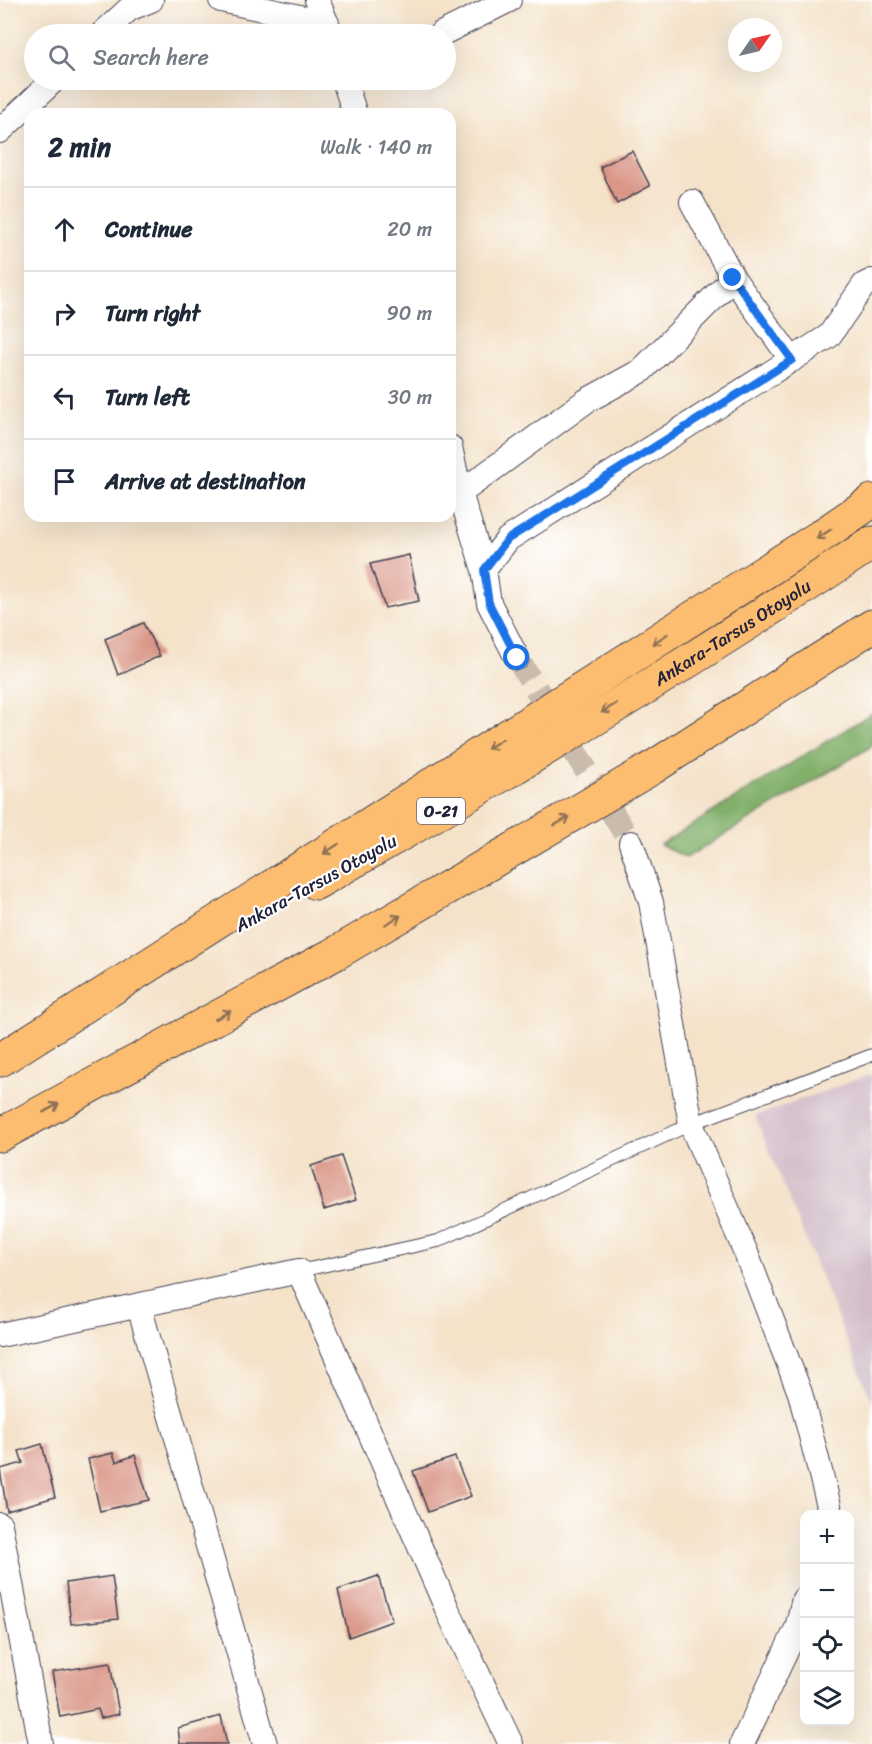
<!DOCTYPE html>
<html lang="en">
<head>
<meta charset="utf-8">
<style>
  body { margin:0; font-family:Sriracha,sans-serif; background:#f6f6f7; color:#1f2937 }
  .controls { position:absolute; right:18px; bottom:18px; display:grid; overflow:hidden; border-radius:12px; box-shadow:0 6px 24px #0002 }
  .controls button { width:54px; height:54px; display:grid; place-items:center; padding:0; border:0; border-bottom:2px solid #e0e1e3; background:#fff; color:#1f2937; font:30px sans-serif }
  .compass { position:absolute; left:728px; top:18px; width:54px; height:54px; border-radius:50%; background:#fff; box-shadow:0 6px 24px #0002; rotate:56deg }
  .stop { position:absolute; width:18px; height:18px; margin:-14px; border:4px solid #1a73e8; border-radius:50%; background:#fff }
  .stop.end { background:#1a73e8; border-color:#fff; box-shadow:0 2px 6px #0008 }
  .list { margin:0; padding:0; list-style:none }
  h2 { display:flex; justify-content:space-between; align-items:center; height:78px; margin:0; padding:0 24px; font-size:26px }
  h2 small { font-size:20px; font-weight:400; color:#747a83 }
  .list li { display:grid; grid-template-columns:39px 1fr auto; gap:18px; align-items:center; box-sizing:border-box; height:84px; padding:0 24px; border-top:2px solid #e0e1e3 }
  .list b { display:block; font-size:22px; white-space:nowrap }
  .list em { font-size:20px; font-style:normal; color:#747a83 }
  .icon { flex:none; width:33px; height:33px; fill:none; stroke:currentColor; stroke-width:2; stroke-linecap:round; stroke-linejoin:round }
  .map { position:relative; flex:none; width:872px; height:1744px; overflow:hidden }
  .search { position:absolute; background:#fff; box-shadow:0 6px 24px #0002; left:24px; top:24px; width:432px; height:66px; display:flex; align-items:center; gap:15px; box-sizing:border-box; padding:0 21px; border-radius:33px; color:#747a83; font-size:22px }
  .panel { position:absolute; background:#fff; box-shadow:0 6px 24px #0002; left:24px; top:108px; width:432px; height:414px; border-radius:18px }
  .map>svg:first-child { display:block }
  .industrial { fill:#d2bdc8 }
  .forest { fill:#82b06a; stroke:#526952; stroke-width:1.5 }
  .building { fill:#da9788 }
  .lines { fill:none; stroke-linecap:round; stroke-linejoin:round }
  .minor-tunnel { stroke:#cabcad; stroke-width:24; stroke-dasharray:24 12; stroke-linecap:butt }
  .service-casing { stroke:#423f50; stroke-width:14 }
  .minor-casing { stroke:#423f50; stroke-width:26 }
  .motorway-casing { stroke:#423f50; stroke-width:35 }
  .service { stroke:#fff; stroke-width:12 }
  .minor { stroke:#fff; stroke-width:24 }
  .motorway { stroke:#fcbd6f; stroke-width:33 }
  .oneway { stroke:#8f7055 }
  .route { stroke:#1a73e8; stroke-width:8 }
  .labels { text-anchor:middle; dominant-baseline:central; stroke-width:4.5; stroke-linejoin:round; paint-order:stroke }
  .shield { fill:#fff; stroke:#646476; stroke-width:1.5 }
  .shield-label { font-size:16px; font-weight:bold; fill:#22223b }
  .street-label { font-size:18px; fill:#22223b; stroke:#fff }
</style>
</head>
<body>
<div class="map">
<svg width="872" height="1744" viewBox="0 0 872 1744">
  <rect width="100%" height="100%" fill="#fff"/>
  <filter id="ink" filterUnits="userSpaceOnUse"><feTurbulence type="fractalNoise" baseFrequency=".0167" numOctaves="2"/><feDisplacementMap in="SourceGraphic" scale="12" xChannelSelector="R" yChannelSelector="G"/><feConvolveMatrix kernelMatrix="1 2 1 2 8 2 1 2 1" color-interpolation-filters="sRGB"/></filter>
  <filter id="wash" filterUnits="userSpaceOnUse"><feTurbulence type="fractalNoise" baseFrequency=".008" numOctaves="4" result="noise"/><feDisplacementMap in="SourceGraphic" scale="24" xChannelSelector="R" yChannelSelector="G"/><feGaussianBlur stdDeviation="1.35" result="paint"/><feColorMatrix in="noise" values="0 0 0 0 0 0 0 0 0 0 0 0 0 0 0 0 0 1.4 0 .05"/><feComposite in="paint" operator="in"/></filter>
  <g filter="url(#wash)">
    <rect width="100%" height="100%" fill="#f4e2c9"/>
    <!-- industrial -->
    <path class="industrial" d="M872 1074V1402L755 1116Z"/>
    <!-- forest -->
    <path class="forest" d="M872 713V746L686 858 660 845Z"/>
    <g id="blocks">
      <!-- building -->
      <path class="building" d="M632 151 650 186 617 204 600 167Z
        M409 555 419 601 385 608 370 564Z
        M143 623 160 656 118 675 105 639Z
        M341 1156 356 1200 324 1210 311 1166Z
        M42 1444 55 1497 7 1511 0 1469 23 1463 19 1451Z
        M113 1453 116 1462 135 1455 149 1500 100 1511 88 1459Z
        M455 1457 471 1496 428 1512 413 1471Z
        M112 1576 118 1619 71 1624 66 1583Z
        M378 1576 392 1621 349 1637 338 1590Z
        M110 1663 119 1714 101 1718 98 1709 60 1717 52 1672Z
        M221 1716 227 1744H180L178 1728Z"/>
    </g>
  </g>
  <g filter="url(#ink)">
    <use href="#blocks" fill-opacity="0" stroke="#423f50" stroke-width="1.5"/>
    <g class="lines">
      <!-- minor-tunnel -->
      <path class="minor-tunnel" d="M517 658 631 843"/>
      <defs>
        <path id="service" d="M299 1271 438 1241 691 1124 872 1055"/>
        <path id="minor" d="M221 0 327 23
          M317 0 331 34
          M102 34 129 9 151 0
          M441 34 509 0
          M344 80 355 114
          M0 131 54 80
          M692 202 733 278 792 360
          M450 447 460 493 484 570
          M460 493 586 401 641 371 733 278
          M517 658 489 603 484 570 508 539 829 336 864 285 872 281
          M631 843 651 902 691 1124 746 1253 800 1393 829 1506 827 1514
          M139 1306 265 1744
          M0 1335 299 1271 448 1611 511 1744
          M0 1525 41 1744
          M742 1744 797 1628 804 1599"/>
        <g id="motorway">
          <path id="s1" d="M316 883C505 776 691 662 872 543"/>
          <path d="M0 1060 821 536 872 501"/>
          <path d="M0 1135 338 952 652 768 872 626"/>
        </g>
      </defs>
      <!-- service casing -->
      <use href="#service" class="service-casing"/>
      <!-- minor casing -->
      <use href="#minor" class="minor-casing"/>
      <!-- motorway casing -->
      <use href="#motorway" class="motorway-casing"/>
      <!-- service -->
      <use href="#service" class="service"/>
      <!-- minor -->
      <use href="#minor" class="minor"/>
      <!-- motorway -->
      <use href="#motorway" class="motorway"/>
    </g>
    <!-- one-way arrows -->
    <defs><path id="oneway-shaft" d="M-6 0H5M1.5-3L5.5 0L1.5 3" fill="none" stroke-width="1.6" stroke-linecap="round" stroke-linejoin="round" transform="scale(1.5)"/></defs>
    <g class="oneway">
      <use href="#oneway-shaft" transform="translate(824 534) rotate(146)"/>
      <use href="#oneway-shaft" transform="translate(660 639) rotate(147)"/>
      <use href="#oneway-shaft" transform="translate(609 708) rotate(148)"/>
      <use href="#oneway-shaft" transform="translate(495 744) rotate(147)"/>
      <use href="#oneway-shaft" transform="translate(562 821) rotate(-30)"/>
      <use href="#oneway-shaft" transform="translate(331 849) rotate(147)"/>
      <use href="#oneway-shaft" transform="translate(393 920) rotate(-30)"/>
      <use href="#oneway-shaft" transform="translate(223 1015) rotate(-29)"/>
      <use href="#oneway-shaft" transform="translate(51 1108) rotate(-29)"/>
    </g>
  </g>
  <g class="lines" filter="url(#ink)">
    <!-- route -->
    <path class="route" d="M517 658 489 603 484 570 508 539 792 360 733 278"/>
  </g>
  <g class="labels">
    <!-- shield labels -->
    <rect class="shield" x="417" y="798" width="48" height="26" rx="4.5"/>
    <g class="shield-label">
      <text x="441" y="811">O-21</text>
    </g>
    <!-- street labels -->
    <g class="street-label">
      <text stroke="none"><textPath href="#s1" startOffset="486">Ankara-Tarsus Otoyolu</textPath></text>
      <text transform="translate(316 883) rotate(-29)">Ankara-Tarsus Otoyolu</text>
    </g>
  </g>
</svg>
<div class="controls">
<button>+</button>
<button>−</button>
<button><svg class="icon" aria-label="locate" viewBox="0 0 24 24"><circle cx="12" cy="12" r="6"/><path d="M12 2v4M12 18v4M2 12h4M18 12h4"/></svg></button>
<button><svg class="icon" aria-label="layers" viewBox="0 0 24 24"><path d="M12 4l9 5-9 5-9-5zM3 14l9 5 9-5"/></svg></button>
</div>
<svg class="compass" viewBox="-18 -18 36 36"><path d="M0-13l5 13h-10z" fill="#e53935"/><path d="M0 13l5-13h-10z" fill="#747a83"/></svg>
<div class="stop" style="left:517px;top:658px"></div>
<div class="stop end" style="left:733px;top:278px"></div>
<div class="search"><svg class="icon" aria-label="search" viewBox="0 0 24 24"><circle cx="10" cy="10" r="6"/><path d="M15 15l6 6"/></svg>Search here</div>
<section class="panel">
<h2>2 min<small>Walk · 140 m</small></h2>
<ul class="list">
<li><svg class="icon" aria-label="ahead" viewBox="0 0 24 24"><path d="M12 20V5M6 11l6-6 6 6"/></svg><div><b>Continue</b></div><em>20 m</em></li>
<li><svg class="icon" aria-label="right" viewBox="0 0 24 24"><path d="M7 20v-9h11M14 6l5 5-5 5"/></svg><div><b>Turn right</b></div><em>90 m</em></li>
<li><svg class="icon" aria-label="left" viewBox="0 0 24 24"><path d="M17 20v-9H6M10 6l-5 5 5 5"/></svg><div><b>Turn left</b></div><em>30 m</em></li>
<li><svg class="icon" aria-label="arrive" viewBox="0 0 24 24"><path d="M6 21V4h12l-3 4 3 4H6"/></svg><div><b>Arrive at destination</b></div></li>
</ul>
</section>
</div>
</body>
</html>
